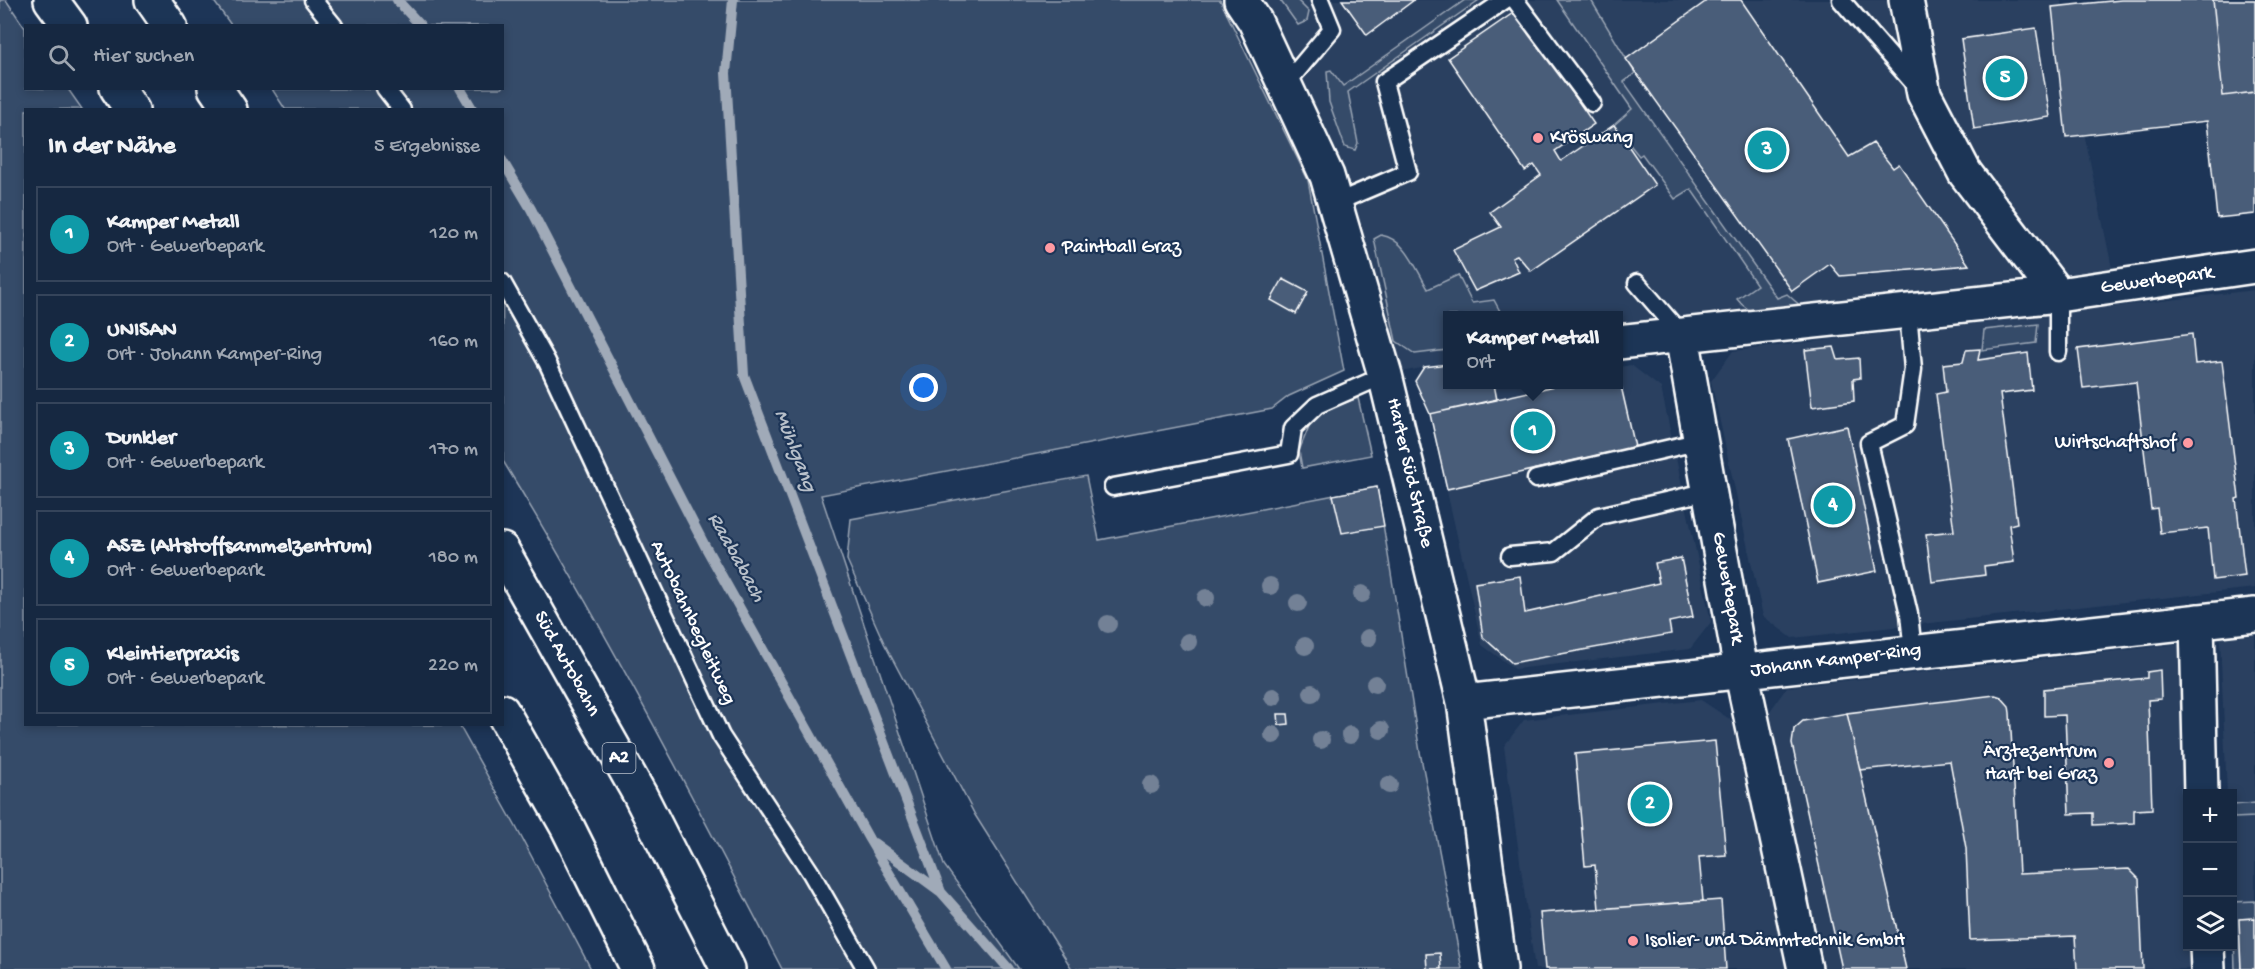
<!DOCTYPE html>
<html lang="de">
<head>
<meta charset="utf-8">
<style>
  body { margin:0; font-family:"Gochi Hand",sans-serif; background:#1f3048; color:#f1f3f6 }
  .controls { position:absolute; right:18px; bottom:18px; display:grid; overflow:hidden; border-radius:0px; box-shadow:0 3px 9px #0003 }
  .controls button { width:54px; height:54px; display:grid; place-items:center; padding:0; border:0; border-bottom:2px solid #35445a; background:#162841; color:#f1f3f6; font:30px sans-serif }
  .you { position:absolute; left:924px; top:388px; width:21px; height:21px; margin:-15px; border:4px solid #fff; border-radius:50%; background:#1a73e8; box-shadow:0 0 0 9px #1a73e833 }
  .badge { display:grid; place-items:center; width:39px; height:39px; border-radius:50%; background:#95b2f1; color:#fff; font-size:20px; font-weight:700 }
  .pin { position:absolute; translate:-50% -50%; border:3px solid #fff; box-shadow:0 2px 6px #0006 }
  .popup { position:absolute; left:1443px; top:311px; width:180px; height:78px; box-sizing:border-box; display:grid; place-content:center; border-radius:0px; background:#162841; filter:drop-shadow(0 2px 4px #0005); font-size:20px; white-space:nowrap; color:#9ea6b1 }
  .popup b { font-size:22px; color:#f1f3f6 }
  .popup::after { content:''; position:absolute; left:50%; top:100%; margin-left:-12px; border:12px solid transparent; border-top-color:#162841 }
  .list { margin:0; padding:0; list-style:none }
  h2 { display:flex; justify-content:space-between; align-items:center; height:78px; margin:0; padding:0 24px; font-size:26px }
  h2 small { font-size:20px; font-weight:400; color:#9ea6b1 }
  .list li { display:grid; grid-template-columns:39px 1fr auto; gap:18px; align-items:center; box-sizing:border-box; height:96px; margin:0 12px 12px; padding:0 12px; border:2px solid #35445a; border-radius:0px }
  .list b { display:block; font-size:22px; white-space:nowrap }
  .list p { margin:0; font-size:20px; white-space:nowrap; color:#9ea6b1 }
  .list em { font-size:20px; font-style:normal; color:#9ea6b1 }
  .icon { flex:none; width:33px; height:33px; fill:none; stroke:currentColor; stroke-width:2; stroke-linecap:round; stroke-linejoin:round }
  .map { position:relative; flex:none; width:2255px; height:969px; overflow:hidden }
  .search { position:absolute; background:#162841; box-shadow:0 3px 9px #0003; left:24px; top:24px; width:480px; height:66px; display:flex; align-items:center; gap:15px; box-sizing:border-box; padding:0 21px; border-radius:0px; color:#9ea6b1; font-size:22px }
  .panel { position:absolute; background:#162841; box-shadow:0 3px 9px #0003; left:24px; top:108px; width:480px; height:618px; border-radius:0px }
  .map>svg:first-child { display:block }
  .built { fill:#2a4161 }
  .green { fill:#364b69; stroke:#9aa5b4; stroke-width:1.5 }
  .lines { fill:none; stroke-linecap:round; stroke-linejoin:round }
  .stream { stroke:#a0aab8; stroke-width:10 }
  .building { fill:#4a5d79; stroke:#fff; stroke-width:1.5 }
  .service-casing { stroke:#fff; stroke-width:21 }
  .minor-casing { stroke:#fff; stroke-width:38 }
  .motorway-casing { stroke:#fff; stroke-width:38 }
  .service { stroke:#1d3557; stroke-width:16 }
  .minor { stroke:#1d3557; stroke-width:33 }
  .motorway { stroke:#1d3557; stroke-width:33 }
  .tree { fill:#738196 }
  .poi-dot { fill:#ff9aa2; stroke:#1d3557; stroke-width:2 }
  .labels { text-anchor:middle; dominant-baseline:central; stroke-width:4.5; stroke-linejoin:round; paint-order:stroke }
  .shield { fill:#1d3557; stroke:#bbc2cd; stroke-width:1.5 }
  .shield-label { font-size:18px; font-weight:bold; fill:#fff }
  .poi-label { font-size:20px; fill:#fff; stroke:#1d3557; text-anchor:start }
  .street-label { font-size:20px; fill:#fff; stroke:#1d3557 }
  .water-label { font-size:21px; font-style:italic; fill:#b8c0ca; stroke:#1d3557 }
</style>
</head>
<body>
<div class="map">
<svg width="2255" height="969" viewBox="0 0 2255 969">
  <rect width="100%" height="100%" fill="#1d3557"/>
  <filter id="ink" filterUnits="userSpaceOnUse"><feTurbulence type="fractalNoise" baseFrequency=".0167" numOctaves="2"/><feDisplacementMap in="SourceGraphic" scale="12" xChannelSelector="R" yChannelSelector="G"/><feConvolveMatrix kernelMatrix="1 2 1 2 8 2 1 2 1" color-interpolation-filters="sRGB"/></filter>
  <g filter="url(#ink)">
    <!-- built -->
    <path class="built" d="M1241 0H2061L2065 41 2113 273 1619 342 1618 316H1448L1447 363 1385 375 1335 203Z
      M2255 290V588L1792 638 1763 616 1711 381 1733 351Z
      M1631 365 1661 388 1711 622 1690 649 1515 669 1482 645 1430 417 1451 388 1478 384H1618L1619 367Z
      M2255 635V969H2235L2232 898V794L2227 793 2220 638Z
      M2180 644 2187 814 2188 946 2194 947 2195 969H1822L1768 714 1787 687Z
      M1701 700 1734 722 1786 969H1535L1504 746 1524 720Z"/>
    <!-- green -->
    <path class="green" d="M0 0H6L25 28 26 88 68 89 82 109 26 110V724L459 725 516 827 591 969H0Z
      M213 0H1220L1308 180 1344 371 1289 396 1272 409 821 495 944 865 1019 969H782C693 798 604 626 503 461L502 110 285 109 272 89 502 88V26L231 25Z
      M1280 0H1297L1309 12 1307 21 1298 25Z
      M1465 0H1479L1348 92 1358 143 1355 150 1345 147 1329 102 1327 71 1331 70 1343 86Z
      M1557 0H1591L1635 73 1624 82 1777 298 1787 294 1803 308C1778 312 1755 323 1737 299L1757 285 1691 189 1675 199 1642 154 1639 156 1614 125 1632 109Z
      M1381 235C1406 239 1416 269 1428 289L1458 275 1472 303 1494 300 1502 315 1448 316 1447 350 1415 354 1396 341 1374 239Z
      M2038 324 2036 343 1982 350 1984 330Z
      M1358 398 1371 455 1302 468 1299 451 1310 424 1325 410Z
      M1086 476 1099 540 1377 487 1420 752 1462 969H1072L975 815 884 643 847 560 851 519Z
      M2255 803V817L2234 818 2233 805Z
      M2255 901V918L2239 919 2241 969H2235L2233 902Z"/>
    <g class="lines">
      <!-- stream -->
      <path class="stream" d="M397 0 421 26
        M733 0 726 73 744 375 941 892
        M460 88 473 110
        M502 160 531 209 705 546 869 839 946 969
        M874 843 941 892 1009 969"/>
    </g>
    <!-- building -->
    <path class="building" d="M1342 0H1414L1367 35Z
      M1708 0H1741L1849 157 1873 143 1893 168 1899 164 1969 265 1840 276 1830 264 1792 291 1626 59Z
      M2121 0H2213L2223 96 2255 92V214L2217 218 2207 121 2066 137 2052 7Z
      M2213 0H2255V92L2223 96Z
      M1516 11 1594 124 1555 151 1561 161 1614 125 1655 185 1531 271 1517 255 1512 257 1519 272 1475 291 1453 250 1501 227 1490 212 1541 175 1534 165 1525 171 1448 58Z
      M2036 28 2050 117 1974 129 1961 39Z
      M1283 279 1308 292 1296 314 1271 300Z
      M2192 334 2195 364 2222 361 2239 498 2236 499 2245 576 2213 580 2208 528 2160 533 2157 508 2151 509 2136 382 2083 388 2078 349Z
      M1834 347 1838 360 1859 358 1860 378 1853 379 1854 401 1812 407 1805 350Z
      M1980 349 1978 360 2028 353 2032 390 2000 394 2017 523 2009 525 2014 562 1984 566 1985 575 1932 582 1926 534 1954 531 1936 394 1946 392 1943 364 1963 362 1966 350Z
      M1448 364V384H1494L1497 400 1430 414 1415 381 1424 367Z
      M1618 373 1635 447 1447 489 1430 414 1564 384H1618Z
      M1847 426 1877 571 1818 583 1788 439Z
      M1377 487 1384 526 1342 533 1333 495Z
      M1681 558 1693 617 1669 622 1671 634 1512 663 1483 637 1475 583 1520 576 1525 613 1659 583 1655 563Z
      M2160 670 2161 699 2148 700 2152 809 2134 810V823L2093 825V813L2069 814 2065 715 2044 716V689L2147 678V672Z
      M1995 695 2001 697 2009 706 2010 713 2019 874 2129 869 2139 879 2143 969H2077L2075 936 1970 940 1966 848 1950 761 1860 770 1847 713Z
      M1847 713 1860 770 1906 969H1842L1792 744 1794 729 1803 721Z
      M1278 714H1288L1289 724 1279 725Z
      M1715 741 1726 855 1699 857 1703 901 1599 909 1595 865 1585 866 1575 754Z
      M1721 900 1726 969H1545L1540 913Z
      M2255 918V969H2241L2239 919Z
      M1440 953 1441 969H1427L1426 954Z"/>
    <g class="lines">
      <defs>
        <path id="service" d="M313 0 334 26
          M1515 0 1592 103
          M1841 0 1917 87
          M1285 85 1332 29 1320 0
          M385 88 402 110
          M1335 203 1408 172 1384 82 1505 0
          M502 282 547 362 721 736 811 873 866 969
          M1637 283 1682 335
          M2058 295V352
          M1908 312 1913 369 1905 425 1869 443 1909 614 1913 652
          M1536 479 1701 441
          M1113 487 1289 454 1293 428 1317 405 1385 375
          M1510 556 1554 552 1599 516 1710 491"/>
        <path id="minor" d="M1241 0 1255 21 1327 176 1385 375 1464 702 1500 969
          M1906 0 1924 94 1965 173 2058 295
          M1682 336 1741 670 1805 969
          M1618 342 2058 295 2255 266
          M2197 621 2201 794
          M1464 702 2255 615
          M2207 946 2208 969"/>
        <path id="motorway" d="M51 0 70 26
          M152 0 170 26
          M117 88 132 110
          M215 88 230 110
          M502 550 640 795 728 969
          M502 711 568 828 638 969"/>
      </defs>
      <!-- service casing -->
      <use href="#service" class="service-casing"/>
      <!-- minor casing -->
      <use href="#minor" class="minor-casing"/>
      <!-- motorway casing -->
      <use href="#motorway" class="motorway-casing"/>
      <!-- service -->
      <use href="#service" class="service"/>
      <!-- minor -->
      <use href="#minor" class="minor"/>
      <!-- motorway -->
      <use href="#motorway" class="motorway"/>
    </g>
    <!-- trees -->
    <g class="tree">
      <circle cx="1270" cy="586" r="9"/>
      <circle cx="1362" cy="594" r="9"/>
      <circle cx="1206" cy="598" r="9"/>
      <circle cx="1298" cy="603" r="9"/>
      <circle cx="1108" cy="624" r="9"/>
      <circle cx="1368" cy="638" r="9"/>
      <circle cx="1188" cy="642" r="9"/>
      <circle cx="1305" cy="646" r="9"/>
      <circle cx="1375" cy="684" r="9"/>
      <circle cx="1312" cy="693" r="9"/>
      <circle cx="1273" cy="697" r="9"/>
      <circle cx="1381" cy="730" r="9"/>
      <circle cx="1273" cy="735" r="9"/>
      <circle cx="1350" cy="735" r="9"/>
      <circle cx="1321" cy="740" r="9"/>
      <circle cx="1151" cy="785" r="9"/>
      <circle cx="1389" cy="785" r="9"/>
    </g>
  </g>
  <!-- markers -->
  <g class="poi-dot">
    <circle cx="1538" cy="138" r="6"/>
    <circle cx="1050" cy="248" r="6"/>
    <circle cx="2188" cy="443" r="6"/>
    <circle cx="2109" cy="763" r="6"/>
    <circle cx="1633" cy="941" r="6"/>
  </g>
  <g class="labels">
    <!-- shield labels -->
    <rect class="shield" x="602.5" y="743" width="33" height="30" rx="4.5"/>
    <g class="shield-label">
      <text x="619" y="758">A2</text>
    </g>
    <!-- poi labels -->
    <g class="poi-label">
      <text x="1550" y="138">Kröswang</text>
      <text x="1062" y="248">Paintball Graz</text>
      <text x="2176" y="443" text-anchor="end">Wirtschaftshof</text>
      <text x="2097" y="752" text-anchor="end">Ärztezentrum<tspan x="2097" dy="23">Hart bei Graz</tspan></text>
      <text x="1645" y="941">Isolier- und Dämmtechnik GmbH</text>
    </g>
    <!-- street labels -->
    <g class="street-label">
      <text transform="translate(2157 281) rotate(-8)">Gewerbepark</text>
      <text transform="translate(1409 473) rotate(77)">Harter Süd Straße</text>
      <text transform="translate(1727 588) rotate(80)">Gewerbepark</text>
      <text transform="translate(692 623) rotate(65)">Autobahnbegleitweg</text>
      <text transform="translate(1836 661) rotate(-7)">Johann Kamper-Ring</text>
      <text transform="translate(566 664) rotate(61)">Süd Autobahn</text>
    </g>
    <!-- water labels -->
    <g class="water-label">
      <text transform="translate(794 451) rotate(69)">Mühlgang</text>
      <text transform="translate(735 558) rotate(61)">Raababach</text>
    </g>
  </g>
</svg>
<div class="controls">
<button>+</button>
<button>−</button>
<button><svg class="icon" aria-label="layers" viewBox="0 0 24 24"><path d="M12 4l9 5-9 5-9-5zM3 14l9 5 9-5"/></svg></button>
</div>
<div class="you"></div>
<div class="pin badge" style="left:1533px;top:431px;background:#0f9aa8">1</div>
<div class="popup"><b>Kamper Metall</b>Ort</div>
<div class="pin badge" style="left:1650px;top:804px;background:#0f9aa8">2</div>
<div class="pin badge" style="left:1767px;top:150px;background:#0f9aa8">3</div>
<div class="pin badge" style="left:1833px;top:505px;background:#0f9aa8">4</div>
<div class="pin badge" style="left:2005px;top:78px;background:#0f9aa8">5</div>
<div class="search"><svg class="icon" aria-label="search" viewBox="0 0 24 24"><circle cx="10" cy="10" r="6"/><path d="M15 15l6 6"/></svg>Hier suchen</div>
<section class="panel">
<h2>In der Nähe<small>5 Ergebnisse</small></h2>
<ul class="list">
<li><span class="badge" style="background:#0f9aa8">1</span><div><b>Kamper Metall</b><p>Ort · Gewerbepark</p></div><em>120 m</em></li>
<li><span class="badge" style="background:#0f9aa8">2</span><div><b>UNISAN</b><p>Ort · Johann Kamper-Ring</p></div><em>160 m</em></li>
<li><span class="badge" style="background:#0f9aa8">3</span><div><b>Dunkler</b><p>Ort · Gewerbepark</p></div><em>170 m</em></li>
<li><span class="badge" style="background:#0f9aa8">4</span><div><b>ASZ (Altstoffsammelzentrum)</b><p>Ort · Gewerbepark</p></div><em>180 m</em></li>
<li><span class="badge" style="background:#0f9aa8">5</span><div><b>Kleintierpraxis</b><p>Ort · Gewerbepark</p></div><em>220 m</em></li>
</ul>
</section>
</div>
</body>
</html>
